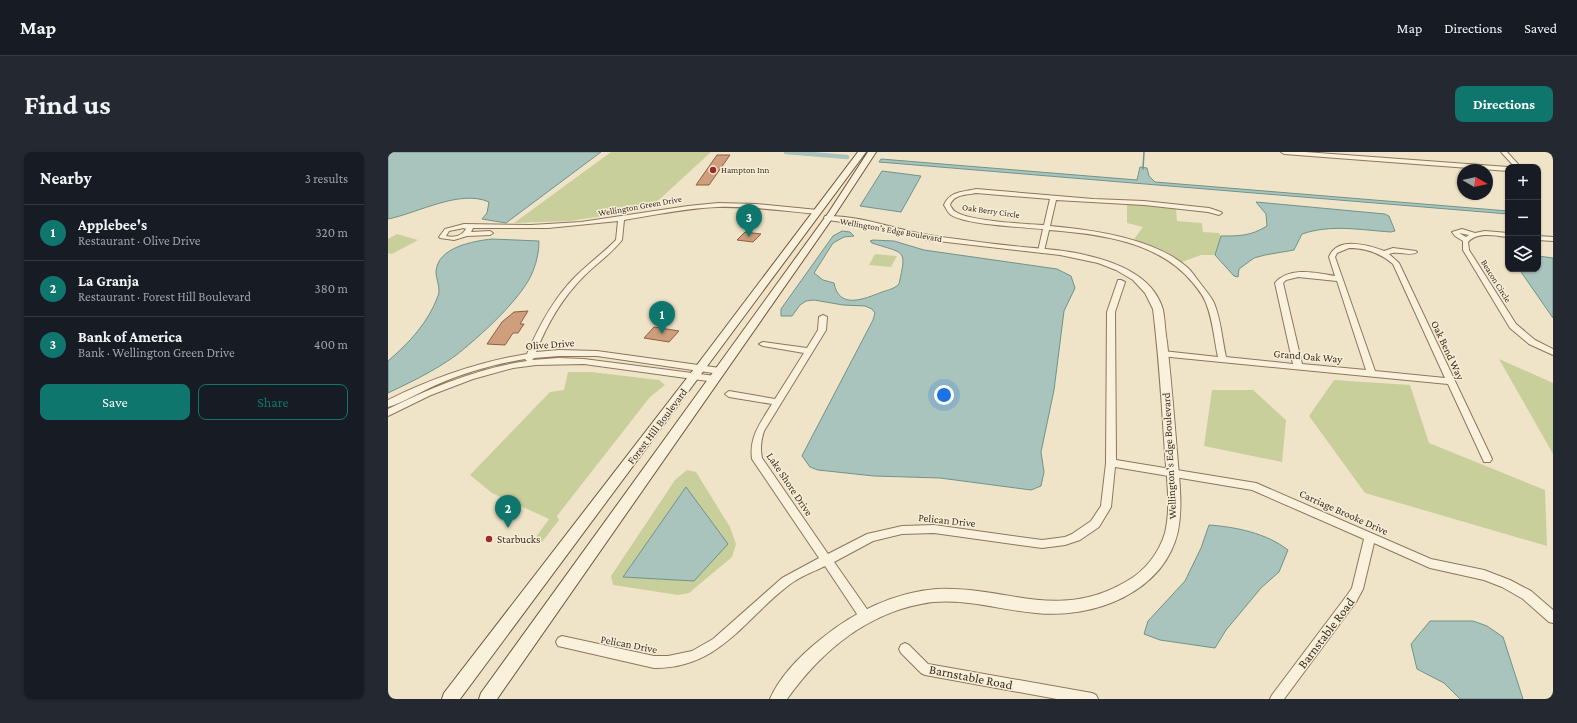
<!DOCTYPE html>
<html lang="en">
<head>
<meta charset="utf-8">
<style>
  body { margin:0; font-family:"Crimson Pro",serif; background:#242831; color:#f1f3f6 }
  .controls { position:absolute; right:12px; top:12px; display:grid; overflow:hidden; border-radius:8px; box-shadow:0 1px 3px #0004 }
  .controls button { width:36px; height:36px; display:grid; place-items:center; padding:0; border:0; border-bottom:1px solid #363941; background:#171b24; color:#f1f3f6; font:20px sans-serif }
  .compass { position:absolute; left:1069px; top:12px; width:36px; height:36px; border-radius:50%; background:#171b24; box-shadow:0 1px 3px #0004; rotate:99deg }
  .you { position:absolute; left:556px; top:243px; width:14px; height:14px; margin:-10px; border:3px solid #fff; border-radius:50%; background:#1a73e8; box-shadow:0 0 0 6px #1a73e833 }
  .badge { display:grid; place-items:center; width:26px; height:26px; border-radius:50%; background:#0f766e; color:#fff; font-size:13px; font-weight:700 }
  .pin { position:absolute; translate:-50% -33px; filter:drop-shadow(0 1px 2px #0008) }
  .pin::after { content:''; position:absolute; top:21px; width:14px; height:12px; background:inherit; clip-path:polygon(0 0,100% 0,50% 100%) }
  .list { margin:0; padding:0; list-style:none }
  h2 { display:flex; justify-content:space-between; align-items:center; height:52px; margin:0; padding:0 16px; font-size:17px }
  h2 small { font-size:13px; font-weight:400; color:#9ea1a6 }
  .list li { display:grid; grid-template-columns:26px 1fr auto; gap:12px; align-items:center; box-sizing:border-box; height:56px; padding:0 16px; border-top:1px solid #363941 }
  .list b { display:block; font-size:15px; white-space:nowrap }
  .list p { margin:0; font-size:13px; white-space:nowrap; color:#9ea1a6 }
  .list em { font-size:13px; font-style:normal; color:#9ea1a6 }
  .actions { display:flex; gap:8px; padding:12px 16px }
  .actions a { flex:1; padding:9px 0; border:1px solid #0f766e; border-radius:8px; text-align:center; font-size:14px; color:#0f766e }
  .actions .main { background:#0f766e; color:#fff }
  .icon { flex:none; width:22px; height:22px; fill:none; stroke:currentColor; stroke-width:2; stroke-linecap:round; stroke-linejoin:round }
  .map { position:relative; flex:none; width:1165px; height:547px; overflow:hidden; border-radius:8px }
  header { display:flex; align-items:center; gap:24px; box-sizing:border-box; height:56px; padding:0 20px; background:#171b24; border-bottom:1px solid #363941 }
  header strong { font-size:19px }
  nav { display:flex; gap:22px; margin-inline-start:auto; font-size:14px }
  .intro { display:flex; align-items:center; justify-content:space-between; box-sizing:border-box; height:96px; padding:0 24px }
  h1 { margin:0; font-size:28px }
  .button { padding:10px 18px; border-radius:8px; background:#0f766e; color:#fff; font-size:14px; font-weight:700 }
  main { display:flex; gap:24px; padding:0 24px }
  aside { flex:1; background:#171b24; border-radius:8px; box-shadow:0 1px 3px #0004 }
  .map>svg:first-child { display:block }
  .green { fill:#c9cf9b }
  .water { fill:#a9c4bc; stroke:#6f938a }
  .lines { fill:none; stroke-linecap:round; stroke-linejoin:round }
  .stream { stroke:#6f938a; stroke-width:1.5 }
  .canal { stroke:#a9c4bc; stroke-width:4.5 }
  .building { fill:#cf9f7d; stroke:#8d5f41 }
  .minor-casing { stroke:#8d765c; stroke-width:2 }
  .tertiary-casing { stroke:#8d765c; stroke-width:2 }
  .secondary-casing { stroke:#6f573f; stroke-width:2 }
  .minor { fill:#faf1dc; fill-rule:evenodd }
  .tertiary { fill:#faf1dc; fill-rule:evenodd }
  .secondary { fill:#faf1dc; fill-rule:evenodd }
  .poi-dot { fill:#9e2a2b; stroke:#f7eed8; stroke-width:1.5 }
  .labels { text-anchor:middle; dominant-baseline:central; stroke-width:3; stroke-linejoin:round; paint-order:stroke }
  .far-poi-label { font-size:9px; fill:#3d2e20; stroke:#f7eed8; text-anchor:start }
  .far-street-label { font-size:9px; fill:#3d2e20; stroke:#f7eed8 }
  .street-label { font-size:11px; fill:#3d2e20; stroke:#f7eed8 }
  .poi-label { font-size:11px; fill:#3d2e20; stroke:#f7eed8; text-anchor:start }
  .near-street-label { font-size:13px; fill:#3d2e20; stroke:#f7eed8 }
</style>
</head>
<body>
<header>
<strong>Map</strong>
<nav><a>Map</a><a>Directions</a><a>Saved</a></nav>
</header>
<div class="intro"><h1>Find us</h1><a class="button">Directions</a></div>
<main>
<aside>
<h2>Nearby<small>3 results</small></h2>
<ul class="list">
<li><span class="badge">1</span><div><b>Applebee's</b><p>Restaurant · Olive Drive</p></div><em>320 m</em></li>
<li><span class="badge">2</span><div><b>La Granja</b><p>Restaurant · Forest Hill Boulevard</p></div><em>380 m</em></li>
<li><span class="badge">3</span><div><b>Bank of America</b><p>Bank · Wellington Green Drive</p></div><em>400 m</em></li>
</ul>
<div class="actions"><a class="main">Save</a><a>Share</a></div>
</aside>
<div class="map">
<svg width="1165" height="547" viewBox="0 0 1165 547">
  <rect width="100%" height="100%" fill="#f0e4c8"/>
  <!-- green -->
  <path class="green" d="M223 0H323L261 57 182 69 126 71Z
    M739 52 788 57 789 69 814 71 815 80 831 81 833 84 827 103H813L794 110 776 99 746 87 755 75 739 71Z
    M9 82 30 88 4 102 0 101V87Z
    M487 102 509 104 503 115 481 113Z
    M1111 207 1165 231V302Z
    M180 220H203L271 228 277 233 262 245 169 364 171 368 154 390 145 389 161 367 104 341 82 323 162 240 176 238Z
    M946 228 1022 233 1041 291 1157 338 1159 394 977 341 921 264Z
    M824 238H865L898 268 894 310 816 294Z
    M299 318 308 320 342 375 348 392 344 405 301 441 290 443 225 433 223 424 287 328Z"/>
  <!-- water -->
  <path class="water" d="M0 0H213L118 71 94 67 99 61 101 50C72 37 30 61 0 67Z
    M493 7 749 28 752 15 759 16 761 24 767 30 1120 59V62L491 10Z
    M494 19 533 24 513 60 472 54Z
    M868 50 997 62 1001 64 1007 79 1003 80C973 78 943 72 914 82L906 98 877 103 866 106 851 117 850 125 846 124 827 103 833 84C853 84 862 84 879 74L878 62Z
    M454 79 462 80 466 84 456 85 445 91 426 121 435 128 446 131C451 158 476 147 494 140 500 138 506 137 511 132 519 96 517 102 484 91L482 89 485 88 506 89 536 98 669 117 683 124 687 136 676 159 666 238 653 300 656 320 653 334 643 338 552 326 486 324 430 318 422 315 414 304 417 298 485 168 487 161 484 157 477 154 455 153 426 148 418 149 412 153 404 164H393V157L445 84Z
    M104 87 151 89C151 99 149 109 145 119 135 146 90 186 67 204 46 219 23 230 0 241V209C21 191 40 171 50 144 53 137 48 127 48 120 49 95 86 89 104 87Z
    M1150 104 1165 106V166L1131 117H1150Z
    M298 335 340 392 306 429 235 425Z
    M821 373C848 375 878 381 900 398L891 420 873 436 838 478 827 496 772 488 756 482 760 469 797 429 813 396Z
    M1042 469H1085L1099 474 1115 485 1135 547H1072L1056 531 1029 517 1023 492Z"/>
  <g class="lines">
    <!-- stream -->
    <path class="stream" d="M755 17 756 0"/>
    <!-- canal -->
    <path class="canal" d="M398 0 459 5"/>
  </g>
  <!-- building -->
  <path class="building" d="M329 3H342L321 33H308Z
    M357 80 373 82 365 90 349 88Z
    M140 159 132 172H136L130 181H125L117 193 99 192 114 170 126 160Z
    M266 175 291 179 281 190 256 186Z"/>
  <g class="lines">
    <defs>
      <path id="minor" d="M893 0H917L1120 15V19L896 2Z
        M1113 0H1119L1130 12V15H1124L1125 13Z
        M588 37 705 47 756 49 821 56 833 60 834 61 831 63 820 60 756 53 668 48 662 74C705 78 768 86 801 117 805 121 808 126 812 131 817 138 823 144 826 151 833 168 834 187 838 205L905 212 887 131C901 114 929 121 947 124L941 105C949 84 981 93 996 99L1005 96 1028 99 1029 100C1022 105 1010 98 1001 102L1011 111 1104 307 1102 310H1096L1060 232 772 204 771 202 772 200 775 199 830 205C826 187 825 168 818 151 815 143 810 137 805 131 771 89 711 82 661 78L656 99 653 101 650 99 655 77C635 75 579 73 563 63 560 61 558 56 556 53 562 39 575 40 588 37ZM588 41 662 47 656 73C637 72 582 69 568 60 565 59 564 56 562 53 566 42 578 43 588 41ZM961 96C978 96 992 101 1005 112L1057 226 987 219 947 105 949 101ZM910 125 949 129 978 218 914 212 895 131 898 128Z
        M330 51 368 52 430 58 433 60 430 62C397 59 363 54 330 55 298 56 267 63 236 68L234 88C223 102 208 112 196 124 174 146 159 172 148 200L171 198 209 199 332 216 336 219 335 221 332 222 209 204H171L146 206 144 208 170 206 196 207 327 224 330 225 331 227 330 229 327 230 196 212 148 213 125 216 85 227 43 243 0 264V257C44 235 90 216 139 209L137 207C106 212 76 221 48 233 32 240 16 250 0 255V248C45 226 90 210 139 202 151 174 165 147 187 125 200 112 215 101 228 88L230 69 160 76H85L83 80 102 79 105 81 102 83 79 84 66 88 52 86 51 85 57 77 76 72 143 73 193 70 300 54ZM76 76 78 77C74 84 66 86 58 84L61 79Z
        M1074 77 1087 81 1097 79 1120 81V85C1107 84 1090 79 1080 90L1081 98 1128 172 1147 188 1165 197V203L1141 192 1122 176 1075 98V89L1067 84 1064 80ZM1071 81 1081 83 1078 85Z
        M1150 84 1165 85V89L1150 88Z
        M730 128H733L737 130 727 160 728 308 868 331 1043 407 1096 418 1122 428 1143 439 1165 458V471L1161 470 1135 447 1114 435 1096 428 1042 416 986 391 975 437 968 450 896 547H882L884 543 960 442 964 436 976 387 864 338 727 315 723 355 711 375 692 388 677 393 654 396 546 381 514 382 485 389 446 410 481 460 483 464 481 468 477 469 473 468 437 414C425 420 411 425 401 433 355 468 332 516 266 516L170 494 168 490 170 486 174 484 266 504H280L304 499 325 487 394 426 431 406 364 307C361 285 373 270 384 252L341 245 337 242 341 239 387 247 416 201 375 194 371 192 375 190 419 196 430 178 431 165 435 163 439 165 438 178 376 279C373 288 372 297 374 306L440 402 479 382 514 374 546 373 654 388 677 385 684 382 703 369 713 354 718 311 719 160Z
        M517 491 521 493 540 512 704 541 708 543 710 547H669L537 523 533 521 513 501 511 497 513 493Z"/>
      <path id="tertiary" d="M437 64C474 63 510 79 546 84 575 88 605 92 635 95 656 97 677 98 697 103 728 110 766 124 775 158 777 168 777 180 779 190 783 226 786 263 789 300 791 326 795 353 790 379 776 441 705 467 648 461 610 458 571 444 533 452 476 463 432 501 399 547H382C392 524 414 502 433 487 466 460 507 440 549 437 619 434 670 470 739 429 757 419 771 401 777 381 783 356 779 328 777 302 774 254 771 205 765 157L757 141 745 128 728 118 710 111 672 103 541 88 482 74 440 68 436 66Z"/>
      <path id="secondary" d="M470 0H478L72 547H54L56 541 309 213Z
        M480 0H488L448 61 109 547H91L93 541 441 60Z"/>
    </defs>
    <!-- minor casing -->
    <use href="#minor" class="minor-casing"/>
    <!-- tertiary casing -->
    <use href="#tertiary" class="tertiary-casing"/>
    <!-- secondary casing -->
    <use href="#secondary" class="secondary-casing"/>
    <!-- minor -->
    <use href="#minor" class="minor"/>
    <!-- tertiary -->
    <use href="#tertiary" class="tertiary"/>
    <!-- secondary -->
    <use href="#secondary" class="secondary"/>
  </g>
  <!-- markers -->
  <g class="poi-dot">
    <circle cx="325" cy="18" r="4"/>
    <circle cx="101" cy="387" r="4"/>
  </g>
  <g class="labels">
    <!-- far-poi labels -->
    <g class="far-poi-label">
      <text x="333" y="18">Hampton Inn</text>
    </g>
    <!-- far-street labels -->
    <g class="far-street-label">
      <text transform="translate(252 54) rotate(-10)">Wellington Green Drive</text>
      <text transform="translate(603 59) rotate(8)">Oak Berry Circle</text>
      <text transform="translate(503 78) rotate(10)">Wellington's Edge Boulevard</text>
      <text transform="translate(1108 129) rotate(58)">Beacon Circle</text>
    </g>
    <!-- street labels -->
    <g class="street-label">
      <text transform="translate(162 192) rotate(-4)">Olive Drive</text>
      <text transform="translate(1060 198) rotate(65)">Oak Bend Way</text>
      <text transform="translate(920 204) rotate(5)">Grand Oak Way</text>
      <text transform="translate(269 274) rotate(-53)">Forest Hill Boulevard</text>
      <text transform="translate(781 304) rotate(-93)">Wellington's Edge Boulevard</text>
      <text transform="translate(402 332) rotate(56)">Lake Shore Drive</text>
      <text transform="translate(956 360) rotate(24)">Carriage Brooke Drive</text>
      <text transform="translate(559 368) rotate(6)">Pelican Drive</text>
      <text transform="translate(241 492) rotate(11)">Pelican Drive</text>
    </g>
    <!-- poi labels -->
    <g class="poi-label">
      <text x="109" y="387">Starbucks</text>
    </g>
    <!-- near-street labels -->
    <g class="near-street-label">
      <text transform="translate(938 481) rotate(-53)">Barnstable Road</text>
      <text transform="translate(583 525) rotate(11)">Barnstable Road</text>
    </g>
  </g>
</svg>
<div class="controls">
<button>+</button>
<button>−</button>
<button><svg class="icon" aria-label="layers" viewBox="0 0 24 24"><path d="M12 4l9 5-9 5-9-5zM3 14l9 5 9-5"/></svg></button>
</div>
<svg class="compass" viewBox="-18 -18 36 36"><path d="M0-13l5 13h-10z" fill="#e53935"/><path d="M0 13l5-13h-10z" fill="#9ea1a6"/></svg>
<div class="you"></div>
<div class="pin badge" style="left:274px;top:182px">1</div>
<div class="pin badge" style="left:120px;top:376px">2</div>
<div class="pin badge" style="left:361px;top:85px">3</div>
</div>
</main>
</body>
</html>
